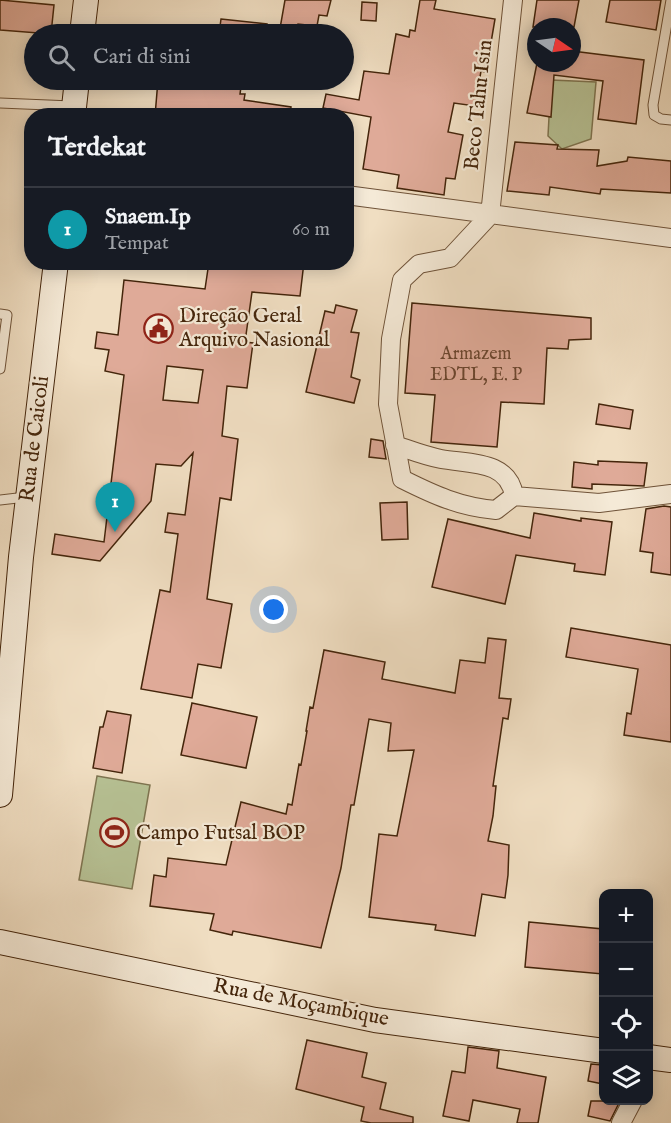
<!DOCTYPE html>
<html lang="id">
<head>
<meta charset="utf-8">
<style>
  body { margin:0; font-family:"IM FELL English",serif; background:#20242c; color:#f1f3f6 }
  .controls { position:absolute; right:18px; bottom:18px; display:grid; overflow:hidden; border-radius:12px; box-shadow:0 3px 15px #0003 }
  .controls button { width:54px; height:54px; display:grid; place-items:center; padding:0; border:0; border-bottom:2px solid #363941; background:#171b24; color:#f1f3f6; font:30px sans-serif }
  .compass { position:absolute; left:527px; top:18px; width:54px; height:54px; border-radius:50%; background:#171b24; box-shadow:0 3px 15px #0003; rotate:103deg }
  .you { position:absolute; left:274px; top:610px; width:21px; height:21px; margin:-15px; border:4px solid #fff; border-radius:50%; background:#1a73e8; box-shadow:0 0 0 9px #1a73e833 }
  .badge { display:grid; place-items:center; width:39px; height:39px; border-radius:50%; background:#0f766e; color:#fff; font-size:20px; font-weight:700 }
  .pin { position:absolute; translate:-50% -50px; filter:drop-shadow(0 2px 3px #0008) }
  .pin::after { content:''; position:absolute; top:32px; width:21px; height:18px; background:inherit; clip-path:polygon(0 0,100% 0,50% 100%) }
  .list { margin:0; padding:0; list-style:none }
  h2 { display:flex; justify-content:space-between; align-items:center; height:78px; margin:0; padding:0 24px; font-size:26px }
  h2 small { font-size:20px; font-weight:400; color:#9ea1a6 }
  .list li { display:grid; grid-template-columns:39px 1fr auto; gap:18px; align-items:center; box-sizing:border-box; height:84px; padding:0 24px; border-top:2px solid #363941 }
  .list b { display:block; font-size:22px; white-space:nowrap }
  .list p { margin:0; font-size:20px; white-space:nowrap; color:#9ea1a6 }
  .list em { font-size:20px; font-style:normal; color:#9ea1a6 }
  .icon { flex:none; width:33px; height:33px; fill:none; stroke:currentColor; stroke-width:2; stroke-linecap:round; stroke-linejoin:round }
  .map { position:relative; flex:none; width:671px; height:1123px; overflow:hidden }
  .search { position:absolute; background:#171b24; box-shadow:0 3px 15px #0003; left:24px; top:24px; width:330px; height:66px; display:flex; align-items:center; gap:15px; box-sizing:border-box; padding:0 21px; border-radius:33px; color:#9ea1a6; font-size:22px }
  .panel { position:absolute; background:#171b24; box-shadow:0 3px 15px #0003; left:24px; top:108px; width:330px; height:162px; border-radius:24px }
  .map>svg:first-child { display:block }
  .green { fill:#b7c295; stroke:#7e7450; stroke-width:1.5 }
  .building { fill:#dfaa98; stroke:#44250b; stroke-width:1.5; fill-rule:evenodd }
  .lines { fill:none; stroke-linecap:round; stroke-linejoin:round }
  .lane-casing { stroke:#6f5339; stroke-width:11 }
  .street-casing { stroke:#6f5339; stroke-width:20 }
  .secondary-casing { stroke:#44250b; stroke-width:26 }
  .lane { stroke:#f5ead7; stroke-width:9 }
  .street { stroke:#f5ead7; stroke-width:18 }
  .secondary { stroke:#f5ead7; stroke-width:24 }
  .labels { text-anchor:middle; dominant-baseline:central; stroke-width:4.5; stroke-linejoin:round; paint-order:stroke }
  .number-label { font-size:18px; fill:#6b462e }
  .street-label { font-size:21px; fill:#44250b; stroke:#f5ead7 }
  .poi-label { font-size:21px; fill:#44250b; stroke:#f5ead7; text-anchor:start }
</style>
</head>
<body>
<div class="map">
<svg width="671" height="1123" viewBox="0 0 671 1123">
  <rect width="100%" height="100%" fill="#f0dec2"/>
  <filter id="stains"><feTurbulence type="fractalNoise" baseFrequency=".00333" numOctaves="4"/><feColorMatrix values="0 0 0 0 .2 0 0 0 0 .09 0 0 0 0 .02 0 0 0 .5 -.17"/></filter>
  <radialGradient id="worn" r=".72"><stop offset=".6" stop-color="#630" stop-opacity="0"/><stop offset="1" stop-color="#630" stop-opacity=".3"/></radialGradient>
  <!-- green -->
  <path class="green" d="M551 80 596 82 591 139 562 149 548 136Z
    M97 776 150 785 132 889 79 880Z"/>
  <!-- building -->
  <path class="building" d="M0 0 54 5 51 34 0 30Z
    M285 0H331L327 16 319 15 317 26 298 24 296 34H279Z
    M420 0H436L434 9 495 19 486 72 481 71 475 106 454 103 448 132 463 135 455 179 446 178 444 195 397 188 399 175 363 169 371 117 323 108 326 94 359 100 364 71 389 74 396 34 409 37 410 30 415 31Z
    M537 0H579L574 27H533Z
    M610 0H661L656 30 606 22Z
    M362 2 377 3 376 21 361 20Z
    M221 19 267 24 266 34H219Z
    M572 51 644 60 636 124 598 119 603 81 554 75 551 117 527 113 537 63H572Z
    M158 80H242L240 94H245L244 100 291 107 290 116H155Z
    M515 142 558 145 557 149 599 150 597 166 627 161 628 157 671 161V193L601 189 600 194 550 187 549 195 507 191Z
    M209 262H304L300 296 252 292 245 342 253 343 247 388 227 386 222 436 238 439 231 500 220 498 207 599 232 604 221 668 198 664 192 698 141 689 160 590 170 592 178 534 165 532 168 513 185 515 193 453 181 466 156 464 151 501 100 561 52 554 55 534 104 542 124 375 105 371 109 350 95 348 97 332 118 335 124 280 205 289ZM167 366 203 370 198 403 163 400Z
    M412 303 591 318V339L569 340 568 349 547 348 544 404 501 402 497 447 431 442 435 395 405 393Z
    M336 305 357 310 351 332 359 333 351 377 360 380 354 403 306 392 325 311 334 313Z
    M599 404 633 410 630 429 596 424Z
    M371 439 383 441 386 459 369 457Z
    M598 461 647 463 644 486 592 484V489L572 487 574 462 598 465Z
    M407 502 408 539 382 540 380 503Z
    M664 506 671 507V575L651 572 653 553 640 551 646 509Z
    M534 513 581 521V518L612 522 605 575 574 571 575 564 516 555 505 604 432 587 448 519 530 538Z
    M571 628 671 645V742L624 735 627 713 631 714 638 669 566 657Z
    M488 638 506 640 499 698 511 699 508 719 503 718 493 786H496L493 816 488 841 509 845 508 875 505 898 482 894 475 936 435 930 436 925 369 917 379 834 397 836 414 750 388 751 391 723 369 719 354 805H351L341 868 321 948 233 931 232 935 210 930 214 914 150 906 154 875 166 877 168 858 226 865 241 802 286 814 288 804 292 805 299 764 301 765 307 731H306L310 707 313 708 324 650 385 662 382 679 455 693 460 660 485 663Z
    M192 703 257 717 246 768 181 755Z
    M107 711 131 715 122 773 93 768 100 727H103Z
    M529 922 603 929V974L525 967Z
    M307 1040 367 1053 362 1077 386 1083 380 1109 413 1117V1123H371L361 1121 364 1107 296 1089Z
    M468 1047 499 1051 497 1068 546 1077 538 1123H517L520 1109 473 1100 469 1121 443 1116 452 1071 465 1073Z
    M591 1064 603 1065V1084L588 1081Z
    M591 1101H620L610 1121 588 1116Z"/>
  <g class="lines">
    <defs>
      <path id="lane" d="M671 0 653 105 654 115 661 119 671 120
        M0 103 72 106
        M0 314 7 315 0 369
        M0 500 26 497"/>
      <path id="street" d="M346 195 671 238
        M395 445C410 450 425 456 441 459 469 464 509 460 514 496L496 510C460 507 434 495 402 479L388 404 391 339 402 280 419 264 450 258 490 215 513 0
        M514 496 599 503 671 494
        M621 1123 633 1100"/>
      <path id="secondary" d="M82 34 86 0
        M73 116 77 80
        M0 795 21 557 56 262
        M0 942 375 1020 604 1051
        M648 1057 671 1060"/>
    </defs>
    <!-- lane casing -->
    <use href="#lane" class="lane-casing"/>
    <!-- street casing -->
    <use href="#street" class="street-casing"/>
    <!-- secondary casing -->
    <use href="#secondary" class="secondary-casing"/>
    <!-- lane -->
    <use href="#lane" class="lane"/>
    <!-- street -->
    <use href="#street" class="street"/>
    <!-- secondary -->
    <use href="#secondary" class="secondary"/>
  </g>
  <!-- icons -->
  <defs>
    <symbol id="civic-ring" viewBox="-11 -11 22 22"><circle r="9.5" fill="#f5ead7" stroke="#8f2418" stroke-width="1.5"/><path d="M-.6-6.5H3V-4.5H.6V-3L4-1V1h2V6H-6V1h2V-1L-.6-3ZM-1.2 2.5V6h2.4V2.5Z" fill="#8f2418"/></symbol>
    <symbol id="stadium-ring" viewBox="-11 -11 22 22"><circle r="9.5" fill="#f5ead7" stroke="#8f2418" stroke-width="1.5"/><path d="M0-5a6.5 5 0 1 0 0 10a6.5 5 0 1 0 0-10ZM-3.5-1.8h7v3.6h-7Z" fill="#8f2418"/></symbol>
  </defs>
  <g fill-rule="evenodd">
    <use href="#civic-ring" x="142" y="312" width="33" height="33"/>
    <use href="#stadium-ring" x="98" y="816" width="33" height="33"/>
  </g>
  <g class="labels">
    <!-- number labels -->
    <g class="number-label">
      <text x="476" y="354">Armazem<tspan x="476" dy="21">EDTL, E. P</tspan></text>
    </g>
    <!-- street labels -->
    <g class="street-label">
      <text transform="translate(479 105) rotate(-84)">Beco Tahu Isin</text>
      <text transform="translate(35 439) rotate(-83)">Rua de Caicoli</text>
      <text transform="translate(301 1003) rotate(11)">Rua de Moçambique</text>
    </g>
    <!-- poi labels -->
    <g class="poi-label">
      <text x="179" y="316">Direção Geral<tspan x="179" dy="24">Arquivo Nasional</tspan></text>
      <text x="136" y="833">Campo Futsal BOP</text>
    </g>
  </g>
  <rect width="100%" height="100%" filter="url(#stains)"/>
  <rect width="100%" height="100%" fill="url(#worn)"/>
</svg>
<div class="controls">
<button>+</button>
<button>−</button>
<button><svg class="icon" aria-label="locate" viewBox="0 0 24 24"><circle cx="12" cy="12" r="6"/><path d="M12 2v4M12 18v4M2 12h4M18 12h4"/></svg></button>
<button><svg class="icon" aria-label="layers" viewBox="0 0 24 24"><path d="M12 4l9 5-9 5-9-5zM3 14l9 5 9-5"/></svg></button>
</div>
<svg class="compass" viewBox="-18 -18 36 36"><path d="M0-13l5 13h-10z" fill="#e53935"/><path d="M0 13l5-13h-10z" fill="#9ea1a6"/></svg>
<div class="you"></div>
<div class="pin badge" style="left:115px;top:532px;background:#0f9aa8">1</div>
<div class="search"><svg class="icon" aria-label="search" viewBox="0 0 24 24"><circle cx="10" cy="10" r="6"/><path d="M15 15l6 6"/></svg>Cari di sini</div>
<section class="panel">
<h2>Terdekat<small></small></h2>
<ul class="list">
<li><span class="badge" style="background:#0f9aa8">1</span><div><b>Snaem.Ip</b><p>Tempat</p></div><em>60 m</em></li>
</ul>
</section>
</div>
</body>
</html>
